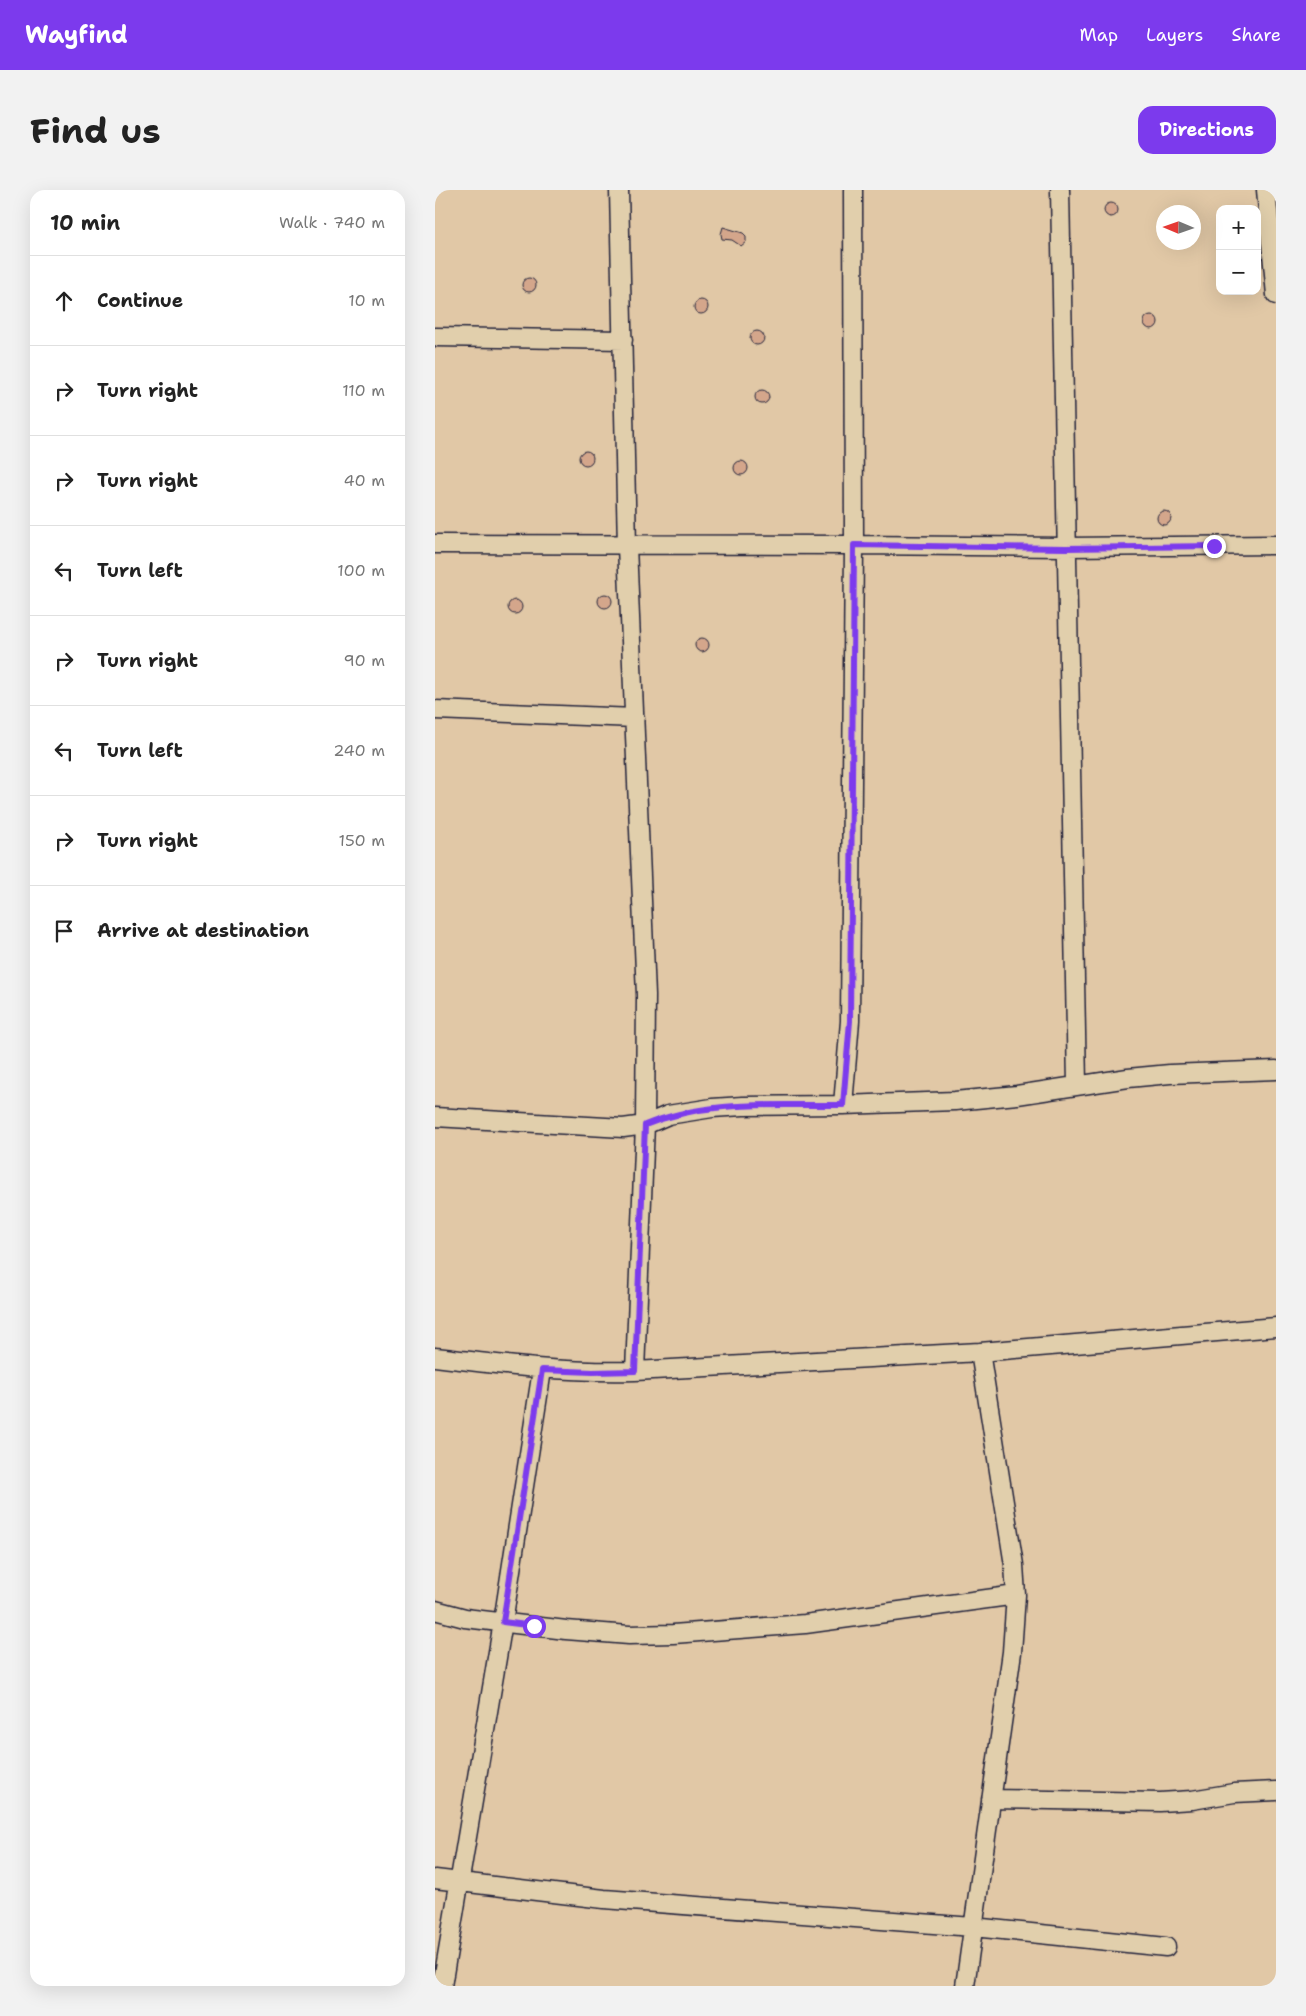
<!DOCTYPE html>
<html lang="en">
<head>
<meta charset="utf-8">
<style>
  body { margin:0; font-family:"Shantell Sans",sans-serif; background:#f2f2f2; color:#222 }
  .controls { position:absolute; right:15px; top:15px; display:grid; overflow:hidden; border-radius:10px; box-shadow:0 5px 20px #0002 }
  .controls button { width:45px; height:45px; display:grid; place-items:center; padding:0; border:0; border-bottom:1px solid #e0e0e0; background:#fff; color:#222; font:25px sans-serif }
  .compass { position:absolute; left:721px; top:15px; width:45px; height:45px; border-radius:50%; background:#fff; box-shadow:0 5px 20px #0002; rotate:272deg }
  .stop { position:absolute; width:15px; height:15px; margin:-11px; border:4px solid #7c3aed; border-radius:50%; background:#fff }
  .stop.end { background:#7c3aed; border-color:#fff; box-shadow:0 1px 5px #0008 }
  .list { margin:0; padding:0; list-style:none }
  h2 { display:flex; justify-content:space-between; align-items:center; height:65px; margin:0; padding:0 20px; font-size:21px }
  h2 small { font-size:16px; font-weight:400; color:#767676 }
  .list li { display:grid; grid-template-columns:32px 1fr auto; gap:15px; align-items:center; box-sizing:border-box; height:90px; padding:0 20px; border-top:1px solid #e0e0e0 }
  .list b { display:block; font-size:19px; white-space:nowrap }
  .list em { font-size:16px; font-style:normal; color:#767676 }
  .icon { flex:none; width:28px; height:28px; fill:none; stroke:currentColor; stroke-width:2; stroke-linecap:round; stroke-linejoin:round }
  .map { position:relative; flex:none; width:841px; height:1796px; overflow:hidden; border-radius:15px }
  header { display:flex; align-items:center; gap:30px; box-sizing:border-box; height:70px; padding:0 25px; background:#7c3aed; color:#fff }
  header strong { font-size:24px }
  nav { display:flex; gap:28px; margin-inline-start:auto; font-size:18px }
  .intro { display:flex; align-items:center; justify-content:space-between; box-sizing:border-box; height:120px; padding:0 30px }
  h1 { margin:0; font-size:35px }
  .button { padding:12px 22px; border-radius:15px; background:#7c3aed; color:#fff; font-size:18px; font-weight:700 }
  main { display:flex; gap:30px; padding:0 30px }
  aside { flex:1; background:#fff; border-radius:15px; box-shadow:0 5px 20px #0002 }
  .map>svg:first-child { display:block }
  .building { fill:#d4a68b; stroke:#22223b }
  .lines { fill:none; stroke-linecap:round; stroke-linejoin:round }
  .minor-casing { stroke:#22223b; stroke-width:21 }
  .minor { stroke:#e1cfac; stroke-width:18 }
  .route { stroke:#7c3aed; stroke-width:6 }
</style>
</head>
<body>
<header>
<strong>Wayfind</strong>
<nav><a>Map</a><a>Layers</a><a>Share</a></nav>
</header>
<div class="intro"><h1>Find us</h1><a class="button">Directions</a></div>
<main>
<aside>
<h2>10 min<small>Walk · 740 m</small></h2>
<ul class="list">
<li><svg class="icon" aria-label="ahead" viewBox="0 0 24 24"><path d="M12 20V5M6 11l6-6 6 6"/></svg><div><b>Continue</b></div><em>10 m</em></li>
<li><svg class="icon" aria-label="right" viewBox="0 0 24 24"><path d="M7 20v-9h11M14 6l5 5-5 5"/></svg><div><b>Turn right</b></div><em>110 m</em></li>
<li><svg class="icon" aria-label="right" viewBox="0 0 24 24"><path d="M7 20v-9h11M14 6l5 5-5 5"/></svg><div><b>Turn right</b></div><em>40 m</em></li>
<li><svg class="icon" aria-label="left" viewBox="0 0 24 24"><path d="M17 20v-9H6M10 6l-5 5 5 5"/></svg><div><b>Turn left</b></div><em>100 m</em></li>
<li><svg class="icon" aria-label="right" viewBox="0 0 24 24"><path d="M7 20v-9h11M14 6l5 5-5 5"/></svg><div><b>Turn right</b></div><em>90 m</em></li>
<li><svg class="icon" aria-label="left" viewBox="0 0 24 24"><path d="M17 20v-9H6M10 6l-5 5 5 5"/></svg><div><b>Turn left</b></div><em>240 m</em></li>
<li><svg class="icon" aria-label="right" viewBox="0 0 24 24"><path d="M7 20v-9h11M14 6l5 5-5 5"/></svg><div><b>Turn right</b></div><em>150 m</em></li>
<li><svg class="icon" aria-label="arrive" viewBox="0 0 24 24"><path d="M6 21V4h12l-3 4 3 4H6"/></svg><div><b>Arrive at destination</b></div></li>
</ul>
</aside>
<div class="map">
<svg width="841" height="1796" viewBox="0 0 841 1796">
  <rect width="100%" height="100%" fill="#e1c8a6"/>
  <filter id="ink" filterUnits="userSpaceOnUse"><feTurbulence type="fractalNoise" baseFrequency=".02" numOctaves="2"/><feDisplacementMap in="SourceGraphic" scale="10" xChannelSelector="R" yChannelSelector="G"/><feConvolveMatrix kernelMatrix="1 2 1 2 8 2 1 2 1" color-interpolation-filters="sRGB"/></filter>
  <g filter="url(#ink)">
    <!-- building -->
    <path class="building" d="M669 20a7 7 0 1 1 14 0a7 7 0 1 1-14 0Z
      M288 37 308 43 311 46V52L306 56 297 50 287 49 286 44Z
      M87 95a7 7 0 1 1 14 0a7 7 0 1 1-14 0Z
      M259 117a7 7 0 1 1 14 0a7 7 0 1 1-14 0Z
      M709 132a7 7 0 1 1 14 0a7 7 0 1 1-14 0Z
      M315 148a7 7 0 1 1 14 0a7 7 0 1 1-14 0Z
      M320 207a7 7 0 1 1 14 0a7 7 0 1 1-14 0Z
      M144 268a7 7 0 1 1 14 0a7 7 0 1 1-14 0Z
      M299 278a7 7 0 1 1 14 0a7 7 0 1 1-14 0Z
      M722 328a7 7 0 1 1 14 0a7 7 0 1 1-14 0Z
      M163 411a7 7 0 1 1 14 0a7 7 0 1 1-14 0Z
      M73 417a7 7 0 1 1 14 0a7 7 0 1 1-14 0Z
      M260 455a7 7 0 1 1 14 0a7 7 0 1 1-14 0Z"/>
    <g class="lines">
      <defs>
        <path id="minor" d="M184 0 192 356 211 805 210 935 200 1181
          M625 0 642 895
          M831 0 841 105
          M0 147 188 150
          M0 354 419 355 631 357 841 355
          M0 520 200 528
          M408 915 415 831 419 355 418 0
          M0 927 188 938 210 935 233 925 277 918 308 916 408 915 520 911 582 905 693 888 735 884 841 880
          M0 1167C67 1175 133 1183 200 1181L545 1162 841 1137
          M0 1420 30 1428 131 1440 194 1445 238 1444 370 1434 581 1405
          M556 1609 725 1612 757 1610 799 1603 841 1601
          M0 1689 169 1709 538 1737 731 1757
          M7 1796 68 1432 107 1180
          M530 1796 577 1462 581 1405 579 1375 545 1162"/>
      </defs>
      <!-- minor casing -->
      <use href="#minor" class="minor-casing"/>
      <!-- minor -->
      <use href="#minor" class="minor"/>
    </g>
  </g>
  <g class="lines" filter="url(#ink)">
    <!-- route -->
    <path class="route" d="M99 1436 68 1432 107 1180 158 1182 200 1181 210 935C273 909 342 916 408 915L415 831 419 355 631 358 779 356"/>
  </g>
</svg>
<div class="controls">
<button>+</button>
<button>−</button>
</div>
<svg class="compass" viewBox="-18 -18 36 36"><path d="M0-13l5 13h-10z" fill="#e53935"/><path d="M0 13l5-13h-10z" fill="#767676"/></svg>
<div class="stop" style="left:99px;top:1436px"></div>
<div class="stop end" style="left:779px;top:356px"></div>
</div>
</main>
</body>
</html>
